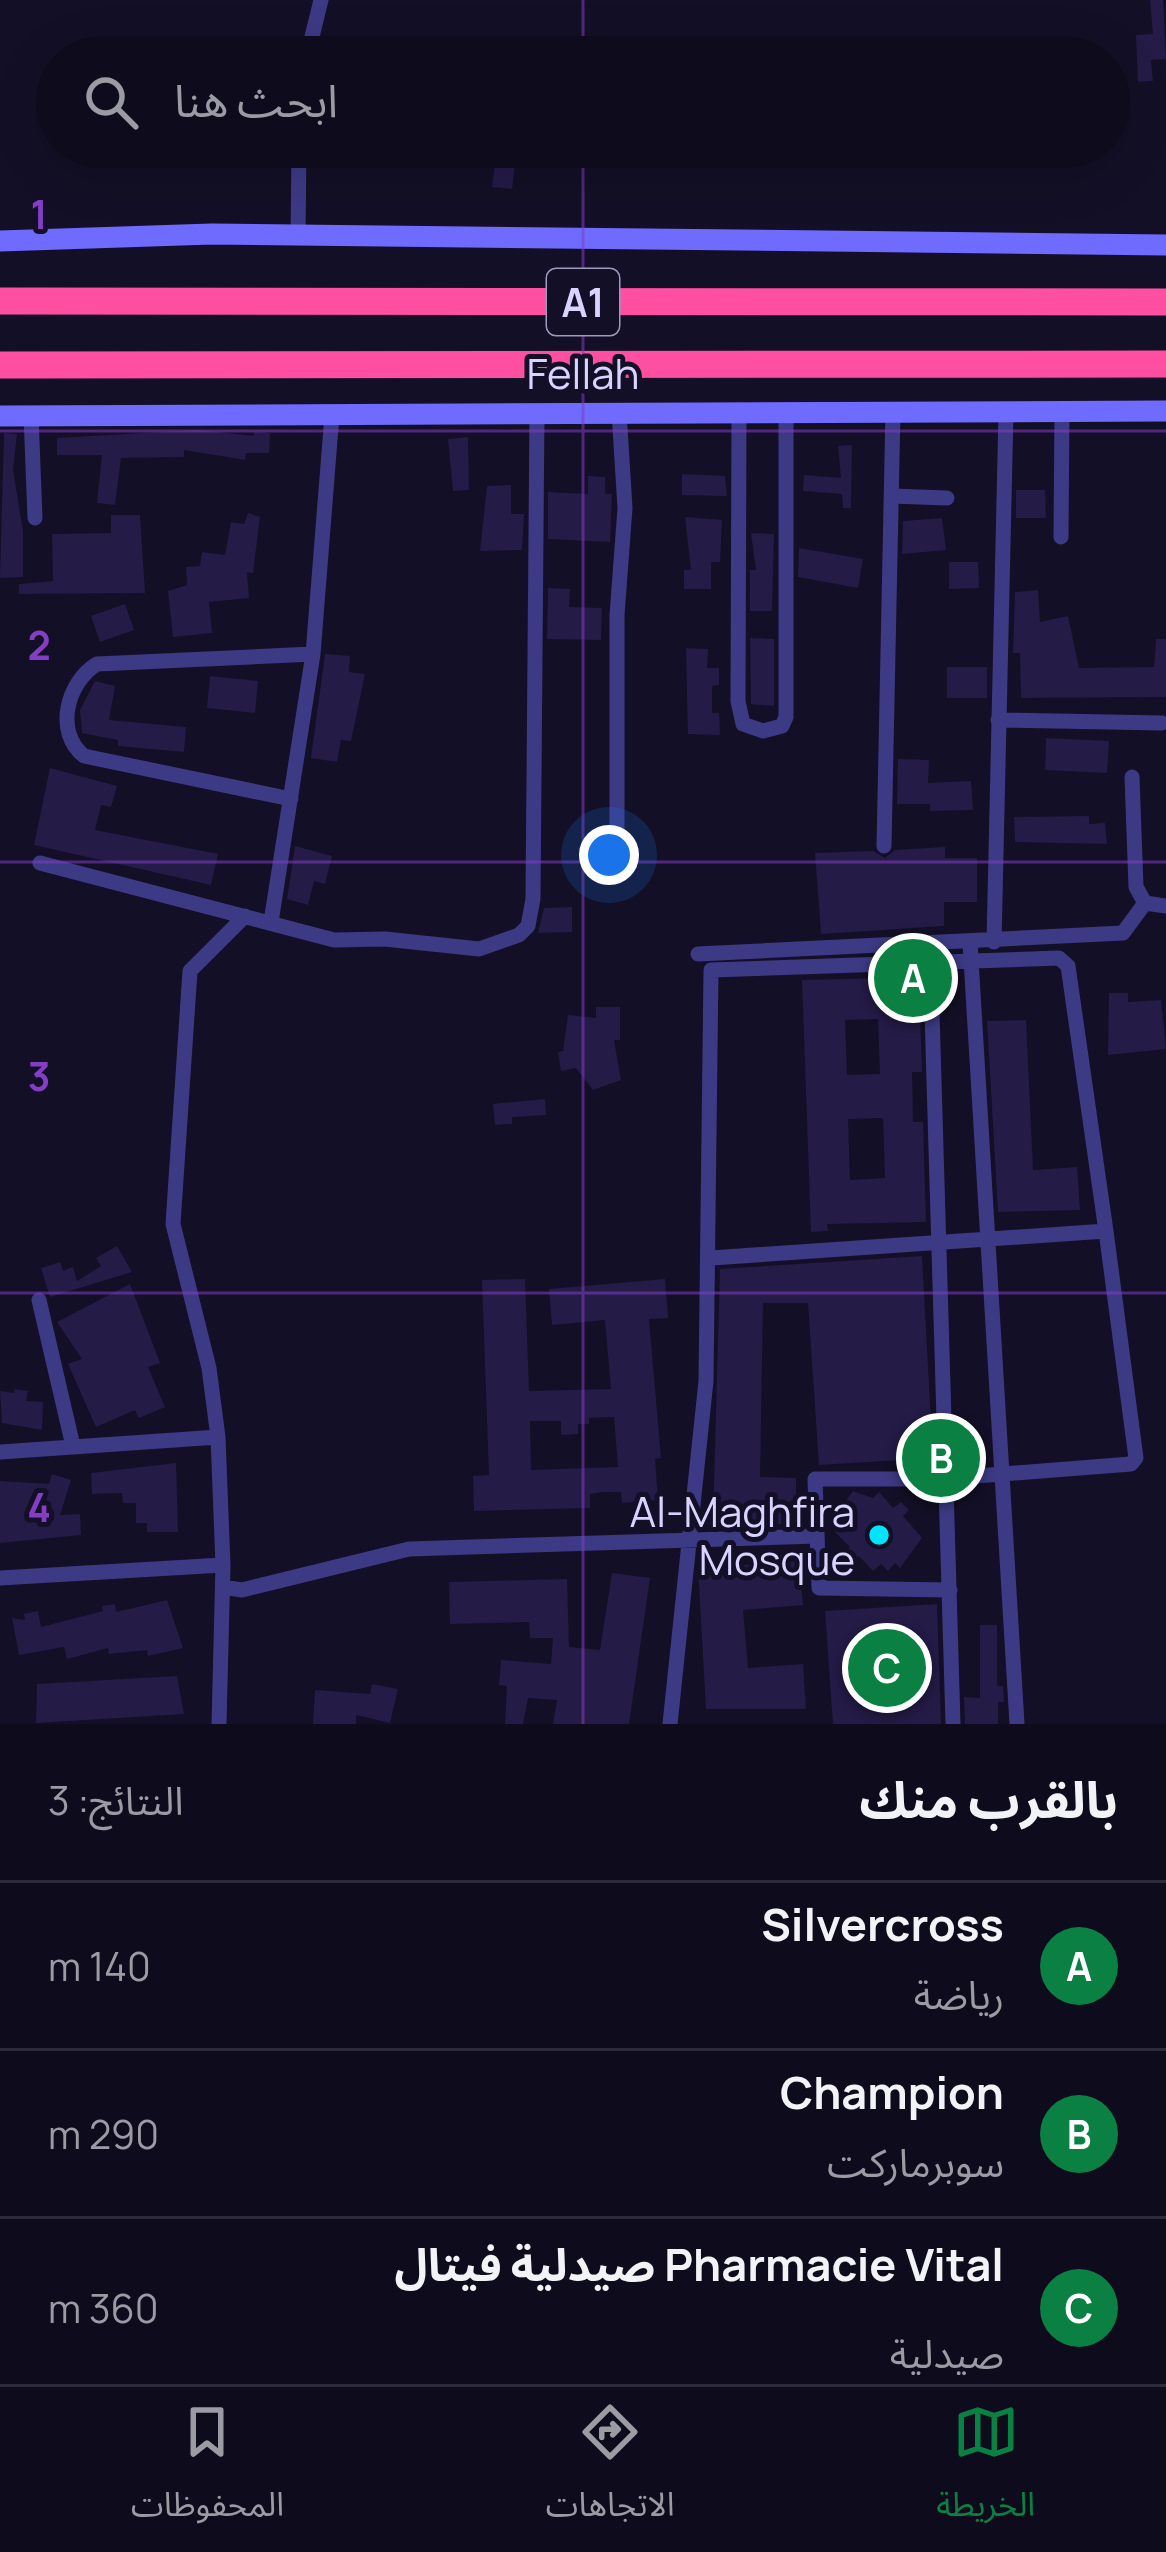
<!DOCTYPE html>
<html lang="ar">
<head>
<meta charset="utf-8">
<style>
  body { margin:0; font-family:Manrope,"Noto Sans Arabic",sans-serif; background:#171425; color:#f1f3f6; direction:rtl }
  .you { position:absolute; left:609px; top:855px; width:42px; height:42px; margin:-30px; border:9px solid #fff; border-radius:50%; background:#1a73e8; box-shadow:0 0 0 18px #1a73e833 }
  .badge { display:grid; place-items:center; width:78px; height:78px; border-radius:50%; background:#0b8043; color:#fff; font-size:39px; font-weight:700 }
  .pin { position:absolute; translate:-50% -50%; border:6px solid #fff; box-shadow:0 3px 12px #0006 }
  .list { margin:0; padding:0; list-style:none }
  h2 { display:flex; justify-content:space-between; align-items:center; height:156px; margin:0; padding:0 48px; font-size:51px }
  h2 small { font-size:39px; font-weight:400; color:#9b9ba3 }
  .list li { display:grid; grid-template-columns:78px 1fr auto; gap:36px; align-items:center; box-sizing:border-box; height:168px; padding:0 48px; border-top:3px solid #2e2b3b }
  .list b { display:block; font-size:45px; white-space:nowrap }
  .list p { margin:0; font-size:39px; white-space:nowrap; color:#9b9ba3 }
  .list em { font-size:39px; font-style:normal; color:#9b9ba3 }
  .icon { flex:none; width:66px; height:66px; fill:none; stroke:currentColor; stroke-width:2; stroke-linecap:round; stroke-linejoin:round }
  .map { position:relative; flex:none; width:1166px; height:1724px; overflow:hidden; direction:ltr }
  .search { position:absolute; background:#0e0b1c; box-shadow:0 12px 48px #0002; left:36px; right:36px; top:36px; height:132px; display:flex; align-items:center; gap:30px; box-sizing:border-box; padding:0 42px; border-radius:66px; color:#9b9ba3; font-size:45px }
  .sheet { height:660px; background:#0e0b1c }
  nav { display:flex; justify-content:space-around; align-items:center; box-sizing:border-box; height:168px; border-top:3px solid #2e2b3b; background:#0e0b1c; font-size:33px; color:#9b9ba3 }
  nav a { display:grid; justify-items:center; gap:6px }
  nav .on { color:#0b8043 }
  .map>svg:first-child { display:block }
  .building { fill:#241b47; fill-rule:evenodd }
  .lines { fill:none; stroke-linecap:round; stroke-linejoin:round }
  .street { stroke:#3d3a85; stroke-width:15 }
  .secondary { stroke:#6f6bff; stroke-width:21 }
  .highway { stroke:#ff4fa3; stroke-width:27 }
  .grid { fill:none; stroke:#843dc5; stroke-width:3; stroke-opacity:0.55 }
  .poi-dot { fill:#00e5ff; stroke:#130f26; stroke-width:4.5 }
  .labels { text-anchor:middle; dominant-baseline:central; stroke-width:10; stroke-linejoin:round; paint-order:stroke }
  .shield { fill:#130f26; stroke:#9e99be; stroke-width:3 }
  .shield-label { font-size:39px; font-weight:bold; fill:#d9d4ff }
  .street-label { font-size:42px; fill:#d9d4ff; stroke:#130f26 }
  .poi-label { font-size:42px; fill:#d9d4ff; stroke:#130f26; text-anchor:end }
  .grid-label { font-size:39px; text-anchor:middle; font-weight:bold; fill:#843dc5; stroke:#130f26; stroke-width:10; stroke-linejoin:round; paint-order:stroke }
</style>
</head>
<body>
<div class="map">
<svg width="1166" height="1724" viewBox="0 0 1166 1724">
  <rect width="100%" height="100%" fill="#130f26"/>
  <!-- building -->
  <path class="building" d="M1150 0H1163L1166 59 1151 60 1153 81 1138 82 1136 35 1153 34Z
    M497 147H517L512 189 492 187Z
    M197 430 254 436V432L270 433 269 453H246L245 460 184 450V457L121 458 115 505 97 503 102 455H57V438Z
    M4 433 17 434 13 470 23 531V577L0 578Z
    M468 437 469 490 453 491 448 439Z
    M852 445 851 508H843L842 494 803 491 804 475 841 478 838 446Z
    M682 474 725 476 727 496 682 495Z
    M588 476 605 477V494H612L610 542 548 539V492L588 494Z
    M511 485V514H524L522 550 480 551 487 486Z
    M1016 490H1045L1046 518H1016Z
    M248 513 260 517 253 573 247 572 249 598 209 602 212 633 173 637 168 591 187 585 186 567 200 566 202 552 225 555 231 522 244 524Z
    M111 515H140L145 593 19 594V584L53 581 52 534 111 533Z
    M685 517 722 520 720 562H711V589H684V570H691Z
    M942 518 946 550 902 554 903 521Z
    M751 533 774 534 772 611H750V570H756Z
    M799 548 863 559 858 588 798 577Z
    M949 562H978L979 588 949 589Z
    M548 588 570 589 569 607 602 608 601 640 547 639Z
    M1038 590 1040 622 1068 616 1079 668 1154 667 1156 639H1166V697L1021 698 1020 653H1013L1015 592Z
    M125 604 134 630 100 642 91 616Z
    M750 638 774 639V706L751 704Z
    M686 648 708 649 707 668H719V685L712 686V713H719L720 735 688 734Z
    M325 654 350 656 349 672 365 674 351 741 341 740 337 762 311 758Z
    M947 667H987V698H947Z
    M210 676 258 681 255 713 207 708Z
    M95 681 115 686 109 720 186 727 184 752 118 746V740L82 733 80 710Z
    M1046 738 1109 741 1107 773 1045 770Z
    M898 759 929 760 928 783 971 781 973 810 930 811V804H897Z
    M50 768 117 786 111 807 101 805 95 830 218 854 211 885 34 845Z
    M1089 816V824L1105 823 1107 844 1015 842 1014 817Z
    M295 846 332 856 325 884 314 881 308 905 287 899Z
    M945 847V858H977V902H944V926L821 934 815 853 873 851 885 858 895 850Z
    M572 907V932L538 933 544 908Z
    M919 977 922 1072H912L913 1122H923L926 1222 827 1224 828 1231 811 1232 802 980ZM878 1019 880 1074 847 1075 845 1020ZM883 1118 885 1178 850 1180 848 1119Z
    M1109 993H1128V1002L1161 1000 1166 1049 1108 1055Z
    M596 1007H620V1040H614L621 1080 593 1090 576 1068 561 1071 558 1052 563 1051 568 1015 596 1018Z
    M1026 1020 1033 1170 1077 1167 1080 1210 998 1212 987 1021Z
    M545 1099 546 1115 512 1117V1124L495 1125 493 1104Z
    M117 1246 132 1272 50 1297 41 1268 60 1262 63 1271 73 1267 77 1281 101 1266 96 1258Z
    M922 1256 933 1458 819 1465 808 1303H763L760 1477 796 1478V1525L713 1520 720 1269Z
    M525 1279 529 1391 611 1389 605 1320 552 1325 549 1289 665 1279 668 1318 649 1319 661 1458 655 1459 658 1500 622 1503 621 1492H602L590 1494V1508L474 1511 473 1476 489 1475 482 1280ZM614 1417 618 1467 531 1470 530 1421H561V1435L578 1434V1424H589V1418Z
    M130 1284 160 1363 148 1367 165 1407 139 1418 135 1410 96 1427 68 1364 82 1359 57 1322Z
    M15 1389 28 1391 26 1401 43 1402 42 1430 2 1423 0 1391 14 1393Z
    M176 1463 178 1532H147V1523H136V1503H123L122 1493 92 1494 91 1473Z
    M52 1474 71 1480 60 1515 80 1514 81 1535 0 1543V1481L49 1484Z
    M853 1491 873 1498 879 1492 893 1508 901 1502 909 1510 903 1516 922 1538 900 1568 895 1563 888 1571 881 1564 873 1571 859 1556 851 1563 842 1554 850 1547 835 1532 841 1525 834 1517Z
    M799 1561 803 1605 743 1610 748 1668 803 1664 806 1709H706L698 1568Z
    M612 1573 650 1578 629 1724H553L557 1700 528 1698 523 1724H505L507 1686 499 1685 501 1660 551 1664 553 1638H530L529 1622 450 1624 449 1582 567 1579 569 1647 600 1650Z
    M167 1600 183 1648 148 1656 147 1650 109 1654 108 1648 67 1659 64 1647 19 1655 12 1618 25 1620 24 1614 38 1611 41 1627 103 1611 102 1606 115 1604 116 1612Z
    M937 1604 941 1724H833L825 1611Z
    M980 1625H997V1686H1003L1004 1702H998V1724H965L964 1697 980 1698Z
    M177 1676 184 1714 36 1723 37 1684Z
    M372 1684 398 1689 390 1723 356 1715V1724H313L315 1690 370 1694Z"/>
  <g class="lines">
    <!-- street -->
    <path class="street" d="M307 57 321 0
      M298 236 299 147
      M739 411 738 701 743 724 763 731 782 726 786 717V411
      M31 415 35 518
      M892 496 947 498
      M1061 537 1062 412
      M998 720 1162 723
      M1132 777 1136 887 1145 903 1166 906
      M291 799 84 756C54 732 67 682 97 664L313 654
      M884 846 893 410
      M40 863 334 940 385 939 479 949 519 935 528 926 533 899 537 412
      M617 874V615L625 508 619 412
      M271 922 313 654 332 415
      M994 942 1006 412
      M970 943 1017 1724
      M930 945 953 1724
      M698 954 1123 933 1145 903
      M39 1300 73 1446
      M218 1437 209 1368 173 1224 190 971 245 916
      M0 1452 218 1437 223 1565 219 1724
      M0 1578 223 1565
      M223 1587 242 1590 409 1549 817 1536
      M950 1590 819 1588 815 1479H938L1131 1464 1136 1458 1106 1231
      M670 1724 706 1381 711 970 1059 958 1068 966 1106 1231 711 1258"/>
    <!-- secondary -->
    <path class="secondary" d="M0 241 212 234 1166 245
      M0 416 1166 411"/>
    <!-- highway -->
    <path class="highway" d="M0 301 1166 302
      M0 365 1166 364"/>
  </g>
  <!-- grid -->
  <path class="grid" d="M583 0V57M583 147V1724M0 431H1166M0 862H1166M0 1293H1166"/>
  <!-- markers -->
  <circle class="poi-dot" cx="879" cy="1535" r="12"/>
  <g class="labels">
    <!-- shield labels -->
    <rect class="shield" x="547" y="269" width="72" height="66" rx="9"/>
    <g class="shield-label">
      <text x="583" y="302">A1</text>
    </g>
    <!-- street labels -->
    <g class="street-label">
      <text x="583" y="373">Fellah</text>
    </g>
    <!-- poi labels -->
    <g class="poi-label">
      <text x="855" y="1511">Al-Maghfira<tspan x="855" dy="48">Mosque</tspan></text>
    </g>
  </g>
  <g class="grid-label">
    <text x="39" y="229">1</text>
    <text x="39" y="660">2</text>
    <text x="39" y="1091">3</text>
    <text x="39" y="1522">4</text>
  </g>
</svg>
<div class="you"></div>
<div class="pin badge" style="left:913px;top:978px">A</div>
<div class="pin badge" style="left:941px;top:1458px">B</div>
<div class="pin badge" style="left:887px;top:1668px">C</div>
<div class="search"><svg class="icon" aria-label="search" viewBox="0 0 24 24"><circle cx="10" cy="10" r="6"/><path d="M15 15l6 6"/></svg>ابحث هنا</div>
</div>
<section class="sheet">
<h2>بالقرب منك<small>النتائج: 3</small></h2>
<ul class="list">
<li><span class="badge">A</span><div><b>Silvercross</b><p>رياضة</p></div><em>140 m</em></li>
<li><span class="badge">B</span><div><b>Champion</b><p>سوبرماركت</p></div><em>290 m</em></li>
<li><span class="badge">C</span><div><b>Pharmacie Vital صيدلية فيتال</b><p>صيدلية</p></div><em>360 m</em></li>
</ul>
</section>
<nav>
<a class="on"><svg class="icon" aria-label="map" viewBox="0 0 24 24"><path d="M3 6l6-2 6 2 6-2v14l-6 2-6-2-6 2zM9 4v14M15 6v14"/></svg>الخريطة</a>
<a><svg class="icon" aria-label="directions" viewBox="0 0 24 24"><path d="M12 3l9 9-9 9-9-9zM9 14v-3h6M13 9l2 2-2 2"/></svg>الاتجاهات</a>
<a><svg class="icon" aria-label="saved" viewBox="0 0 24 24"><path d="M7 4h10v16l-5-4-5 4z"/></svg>المحفوظات</a>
</nav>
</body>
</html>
